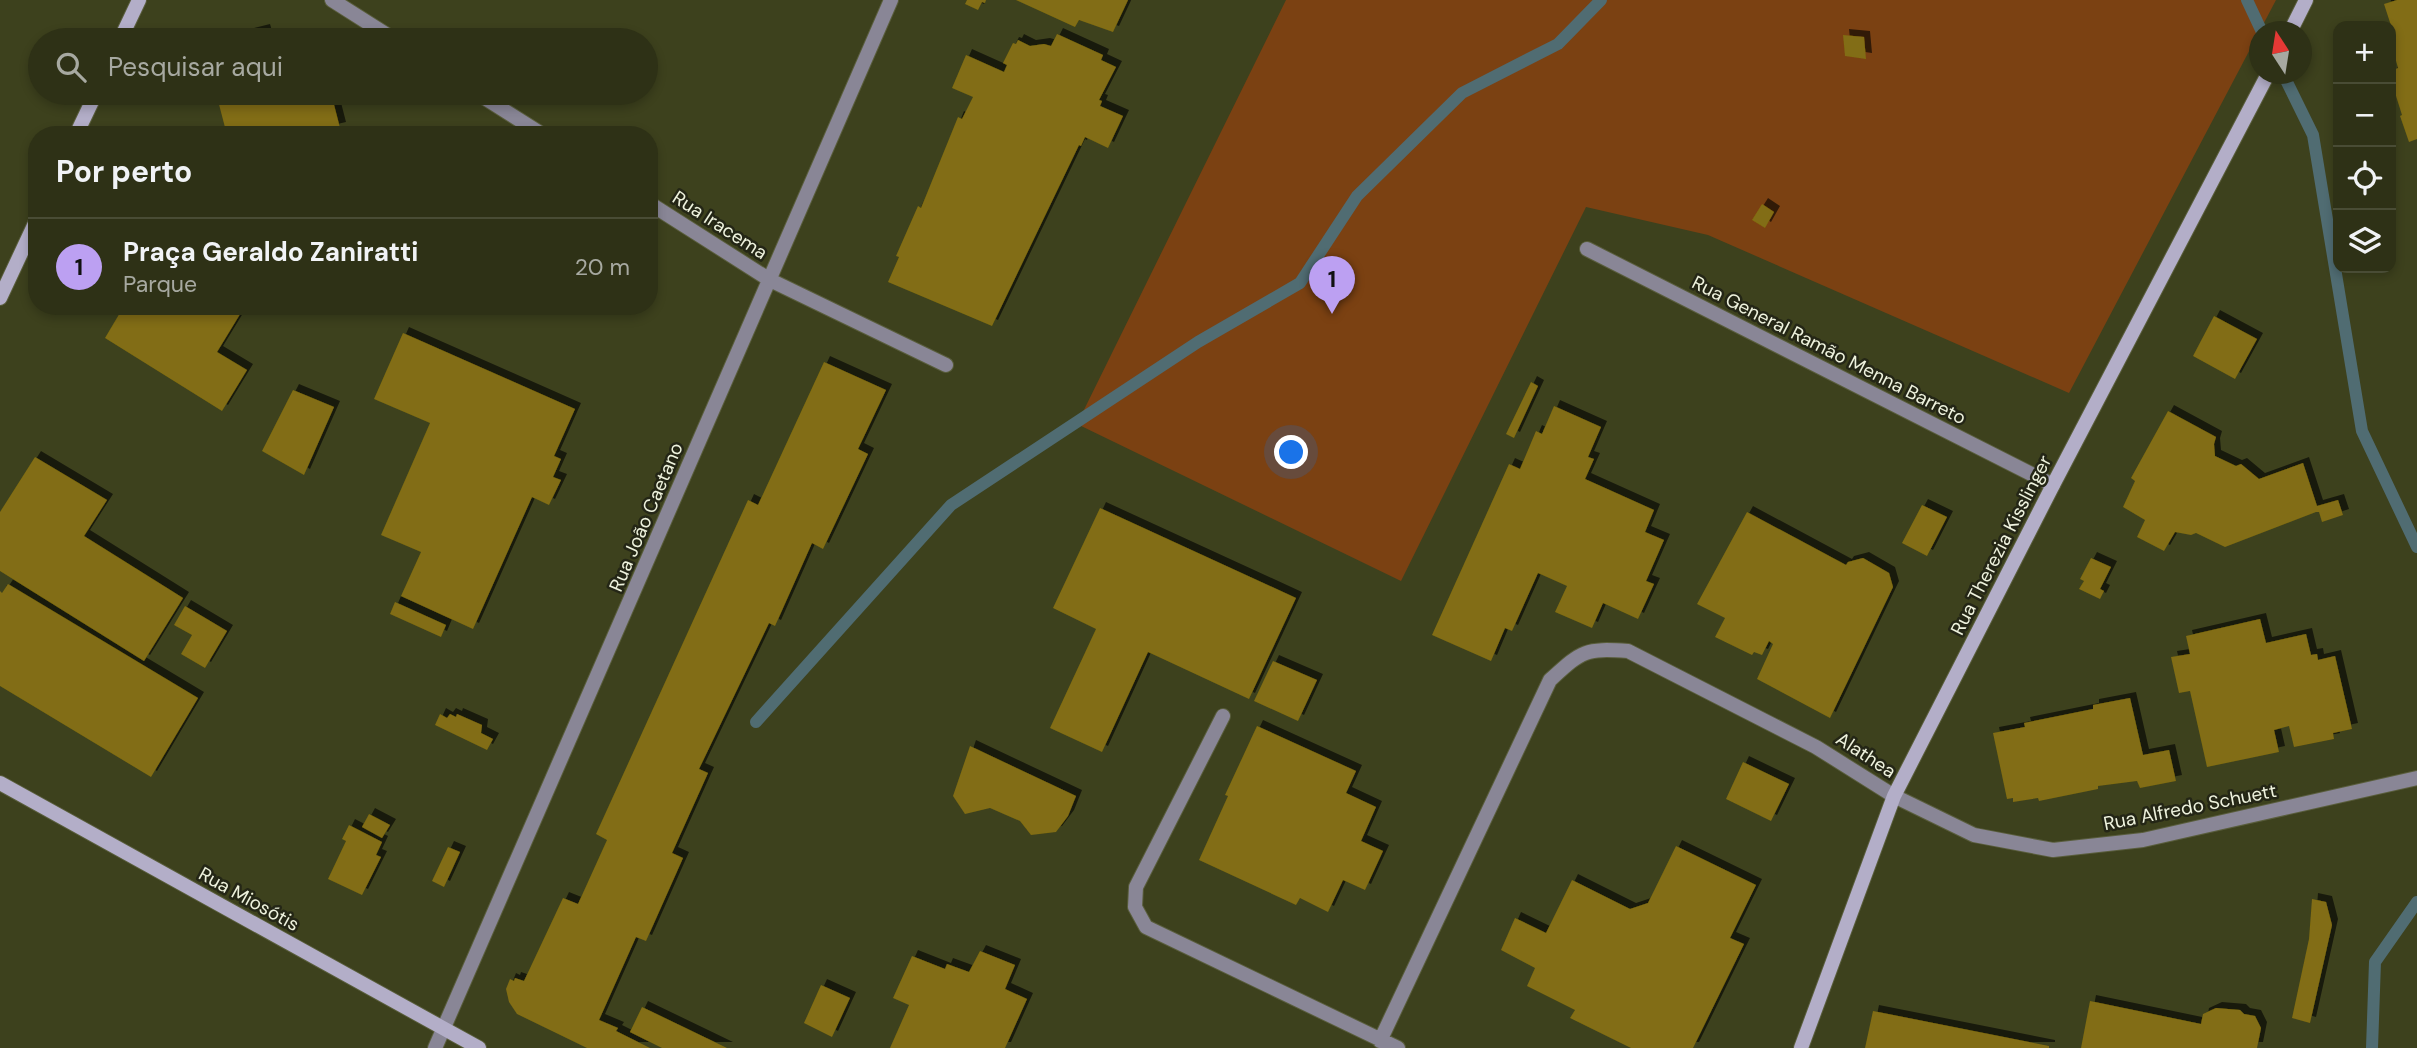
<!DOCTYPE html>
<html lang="pt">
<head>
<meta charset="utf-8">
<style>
  body { margin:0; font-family:"DM Sans",sans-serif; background:#36391f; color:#f1f3f6 }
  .controls { position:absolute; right:21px; top:21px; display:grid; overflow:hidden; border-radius:14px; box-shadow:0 4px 10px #0003 }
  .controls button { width:63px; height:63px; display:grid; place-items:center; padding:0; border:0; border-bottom:2px solid #494c35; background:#2e3116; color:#f1f3f6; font:35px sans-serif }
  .compass { position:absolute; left:2249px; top:21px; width:63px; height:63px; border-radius:50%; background:#2e3116; box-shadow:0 4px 10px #0003; rotate:348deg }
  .you { position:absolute; left:1292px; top:453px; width:24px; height:24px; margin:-18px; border:5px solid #fff; border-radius:50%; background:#1a73e8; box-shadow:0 0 0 10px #1a73e833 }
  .badge { display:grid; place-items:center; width:46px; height:46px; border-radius:50%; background:#bca0f2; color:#111; font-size:23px; font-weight:700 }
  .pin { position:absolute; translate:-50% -58px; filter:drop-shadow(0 2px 4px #0008) }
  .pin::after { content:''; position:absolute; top:37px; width:24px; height:21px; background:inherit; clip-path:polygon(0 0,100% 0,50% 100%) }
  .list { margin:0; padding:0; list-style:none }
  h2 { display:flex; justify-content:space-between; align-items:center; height:91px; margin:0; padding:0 28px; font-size:30px }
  h2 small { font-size:23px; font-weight:400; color:#a7a9a1 }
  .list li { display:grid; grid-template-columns:46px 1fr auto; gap:21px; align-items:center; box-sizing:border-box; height:98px; padding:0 28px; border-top:2px solid #494c35 }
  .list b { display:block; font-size:26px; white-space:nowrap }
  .list p { margin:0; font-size:23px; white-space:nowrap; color:#a7a9a1 }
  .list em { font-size:23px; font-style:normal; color:#a7a9a1 }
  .icon { flex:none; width:38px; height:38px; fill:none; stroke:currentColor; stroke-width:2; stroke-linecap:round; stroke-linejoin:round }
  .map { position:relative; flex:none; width:2417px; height:1048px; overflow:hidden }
  .search { position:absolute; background:#2e3116; box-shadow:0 4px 10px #0003; left:28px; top:28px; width:630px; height:77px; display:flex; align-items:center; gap:18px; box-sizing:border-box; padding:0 24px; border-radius:38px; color:#a7a9a1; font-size:26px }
  .panel { position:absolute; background:#2e3116; box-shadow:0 4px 10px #0003; left:28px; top:126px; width:630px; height:189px; border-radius:28px }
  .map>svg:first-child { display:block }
  .green { fill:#7b4112 }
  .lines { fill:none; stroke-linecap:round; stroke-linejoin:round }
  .stream { stroke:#506c72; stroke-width:12 }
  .building { fill:#826d12; filter:url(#shadow) }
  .lane-casing { stroke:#595d3c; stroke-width:16 }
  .street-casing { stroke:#595d3c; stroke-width:16 }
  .secondary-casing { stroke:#595d3c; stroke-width:16 }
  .lane { stroke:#898696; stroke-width:14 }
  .street { stroke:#898696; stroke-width:14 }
  .secondary { stroke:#b3aec8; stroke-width:14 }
  .labels { text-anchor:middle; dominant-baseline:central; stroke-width:5; stroke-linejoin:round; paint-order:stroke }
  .street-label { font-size:19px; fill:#eef2dd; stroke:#242616 }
</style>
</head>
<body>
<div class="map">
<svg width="2417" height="1048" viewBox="0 0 2417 1048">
  <defs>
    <filter id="shadow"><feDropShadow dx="6" dy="-6" stdDeviation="0" flood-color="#0009"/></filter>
  </defs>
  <rect width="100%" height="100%" fill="#3d411d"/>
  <!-- green -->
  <path class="green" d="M1286 0H2276L2069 393 1708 235 1586 207 1401 581 1077 424Z"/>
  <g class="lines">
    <!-- stream -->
    <path class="stream" d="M2247 0 2262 32
      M2283 74 2313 135 2362 431 2417 547
      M756 722 951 505 1198 342 1300 283 1357 196 1462 93 1558 44 1601 0
      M2372 1048 2375 962 2417 902"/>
  </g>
  <!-- building -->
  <path class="building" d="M967 0H986L985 3 982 2 978 10 965 4Z
    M1016 0H1128L1113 32 1079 20 1075 27Z
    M2397 0H2417V139L2409 142 2400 116 2402 115 2396 96 2394 97 2391 88V71L2398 68 2391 43 2396 41 2384 4Z
    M264 30 267 40H228V39Z
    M1057 34 1103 55 1101 60 1116 67 1099 100 1102 101 1100 106 1123 116 1108 148 1085 137 1081 146 1079 145 992 326 888 282 899 257 896 256 918 206 921 208 958 117 962 119 973 97 952 88 966 55 1004 72 1007 65 1003 63 1013 43 1016 44 1018 40 1030 46 1044 44 1051 46Z
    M1843 35 1864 37 1866 59 1845 56Z
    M216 93H331L340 128 310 135H227Z
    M1762 204 1774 212 1765 228 1752 220Z
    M124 306H245L217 352 247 370 222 411 105 338Z
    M2214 316 2257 339 2235 379 2193 356Z
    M403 333 575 409 554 456 561 459 553 477 561 480 549 505 532 497 473 629 401 596 421 552 381 535 430 423 374 399Z
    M824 362 886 390 858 449 868 454 823 549 812 543 775 626 769 623 699 769 708 773 672 853 683 858 646 941 636 937 599 1020 618 1028 616 1031 650 1048H587L517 1014 509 1002 506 989 510 979 514 981 515 978 524 981 563 898 578 904 607 840 596 834 748 500 758 505Z
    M1531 382 1538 386 1514 438 1506 434Z
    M293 390 334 407 304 475 262 451Z
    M1554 406 1601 427 1588 457 1594 459 1585 479 1654 510 1645 532 1664 540 1646 581 1654 584 1638 619 1603 603 1592 628 1555 612 1567 586 1538 573 1512 631 1505 628 1491 661 1432 635 1509 464 1520 469 1536 431 1542 434Z
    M2168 411 2216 437 2214 444 2215 456 2236 466 2241 464 2259 479 2303 463 2317 506 2338 500 2343 515 2322 522 2319 512H2316L2225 547 2196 533 2191 535 2175 532 2164 551 2137 537 2145 520 2123 507 2135 481 2131 478Z
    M35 457 107 500 84 536 183 598 144 661 0 571V512Z
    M1922 505 1947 517 1927 556 1902 543Z
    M1100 508 1296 598 1249 699 1148 652 1102 752 1050 728 1096 629 1053 608Z
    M1747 512 1846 565 1848 562 1863 558 1889 573 1893 587 1830 718 1757 679 1773 644 1769 641 1762 655 1754 652 1752 655 1715 637 1725 618 1697 604Z
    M2091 558 2111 567 2100 589 2104 591 2100 599 2079 589 2084 581 2080 579Z
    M8 584 198 698 151 777 0 686V591L2 593Z
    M395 602 446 625 441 637 390 614Z
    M185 606 227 631 205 668 181 654 192 635 174 625Z
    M2260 619 2266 643 2306 634 2311 655 2317 654 2318 660 2335 656 2352 729 2333 733 2334 739 2294 747 2289 726 2274 730 2279 752 2207 767 2190 691 2179 693 2171 657 2190 654 2186 636Z
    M1273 661 1317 680 1298 721 1254 701Z
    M2130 698 2143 755 2169 750 2176 781 2140 788 2137 781 2098 786V789L2039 801 2038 798 2013 802V798L2007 799 1993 733 2025 727 2024 723 2093 709V705Z
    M440 714 447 718 450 714 456 717 457 714 482 725 481 733 493 739 487 750 435 725Z
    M1257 726 1356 771 1346 793 1376 807 1361 841 1383 851 1365 890 1343 880 1328 912 1300 898 1296 905 1199 860 1228 796 1225 795Z
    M970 746 1076 796 1068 816 1056 832 1031 835 1020 821 990 808 965 814 953 796Z
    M1743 762 1789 784 1771 821 1726 799Z
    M369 814 390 825 382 838 362 827Z
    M349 825 382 842 376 855 381 857 362 895 328 879 346 841 342 839Z
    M1676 846 1756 885 1730 938 1744 944 1693 1048H1631L1570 1018 1575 1010 1527 986 1535 968 1501 950 1515 918 1546 933 1572 880 1630 909 1648 903Z
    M448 847 460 852 444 887 432 881Z
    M2312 899 2326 902 2332 925 2310 1023 2292 1018 2309 939Z
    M980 951 1015 965 1005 989 1027 999 1005 1048H890L909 1005 893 998 912 956 945 969 947 964 969 972Z
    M821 985 850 998 832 1037 804 1023Z
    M2090 1001 2201 1024 2203 1014 2216 1008 2240 1010 2244 1014 2255 1016 2261 1028 2257 1048H2081Z
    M642 1007 727 1048H662L630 1032Z
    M1873 1011 2049 1046V1048H1865Z"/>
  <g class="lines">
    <defs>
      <path id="lane" d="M1223 716 1136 887 1135 907 1146 927 1398 1048
        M1380 1041 1550 680C1582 651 1584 648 1628 651L1816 747 1894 796"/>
      <path id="street" d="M332 0 395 40
        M477 93 543 135
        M649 203 770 280 946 365
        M1587 249 2053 485
        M1894 796 1974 835 2053 850 2143 840 2417 778
        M435 1048 891 0"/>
      <path id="secondary" d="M2290 32 2306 0
        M120 40 139 0
        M76 135 96 93
        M0 298 37 219
        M0 783 479 1048
        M1801 1048 1894 796 2053 485 2268 74"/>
    </defs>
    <!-- lane casing -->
    <use href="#lane" class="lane-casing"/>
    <!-- street casing -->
    <use href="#street" class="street-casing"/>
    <!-- secondary casing -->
    <use href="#secondary" class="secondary-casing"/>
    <!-- lane -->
    <use href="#lane" class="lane"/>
    <!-- street -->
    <use href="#street" class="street"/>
    <!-- secondary -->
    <use href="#secondary" class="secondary"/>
  </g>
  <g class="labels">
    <!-- street labels -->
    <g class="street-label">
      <text transform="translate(720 225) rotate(33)">Rua Iracema</text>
      <text transform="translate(1829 350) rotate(27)">Rua General Ramão Menna Barreto</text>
      <text transform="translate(646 517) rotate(-67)">Rua João Caetano</text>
      <text transform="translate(2001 545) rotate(-63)">Rua Therezia Kisslinger</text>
      <text transform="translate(1866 755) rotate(33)">Alathea</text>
      <text transform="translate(2190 807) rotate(-11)">Rua Alfredo Schuett</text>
      <text transform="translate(249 899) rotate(29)">Rua Miosótis</text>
    </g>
  </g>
</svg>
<div class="controls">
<button>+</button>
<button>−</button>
<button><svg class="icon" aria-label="locate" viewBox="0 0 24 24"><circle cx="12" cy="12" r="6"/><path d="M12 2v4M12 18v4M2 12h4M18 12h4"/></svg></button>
<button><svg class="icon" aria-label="layers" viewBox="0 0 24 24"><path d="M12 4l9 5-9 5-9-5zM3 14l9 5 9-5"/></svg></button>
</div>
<svg class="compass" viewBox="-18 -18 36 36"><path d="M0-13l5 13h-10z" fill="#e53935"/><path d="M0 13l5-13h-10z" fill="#a7a9a1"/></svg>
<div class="you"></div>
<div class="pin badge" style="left:1332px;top:314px">1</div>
<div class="search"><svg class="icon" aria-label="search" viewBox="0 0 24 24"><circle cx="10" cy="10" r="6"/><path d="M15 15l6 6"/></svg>Pesquisar aqui</div>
<section class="panel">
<h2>Por perto<small></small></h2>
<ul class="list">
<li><span class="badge">1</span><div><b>Praça Geraldo Zaniratti</b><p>Parque</p></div><em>20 m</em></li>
</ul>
</section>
</div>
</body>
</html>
